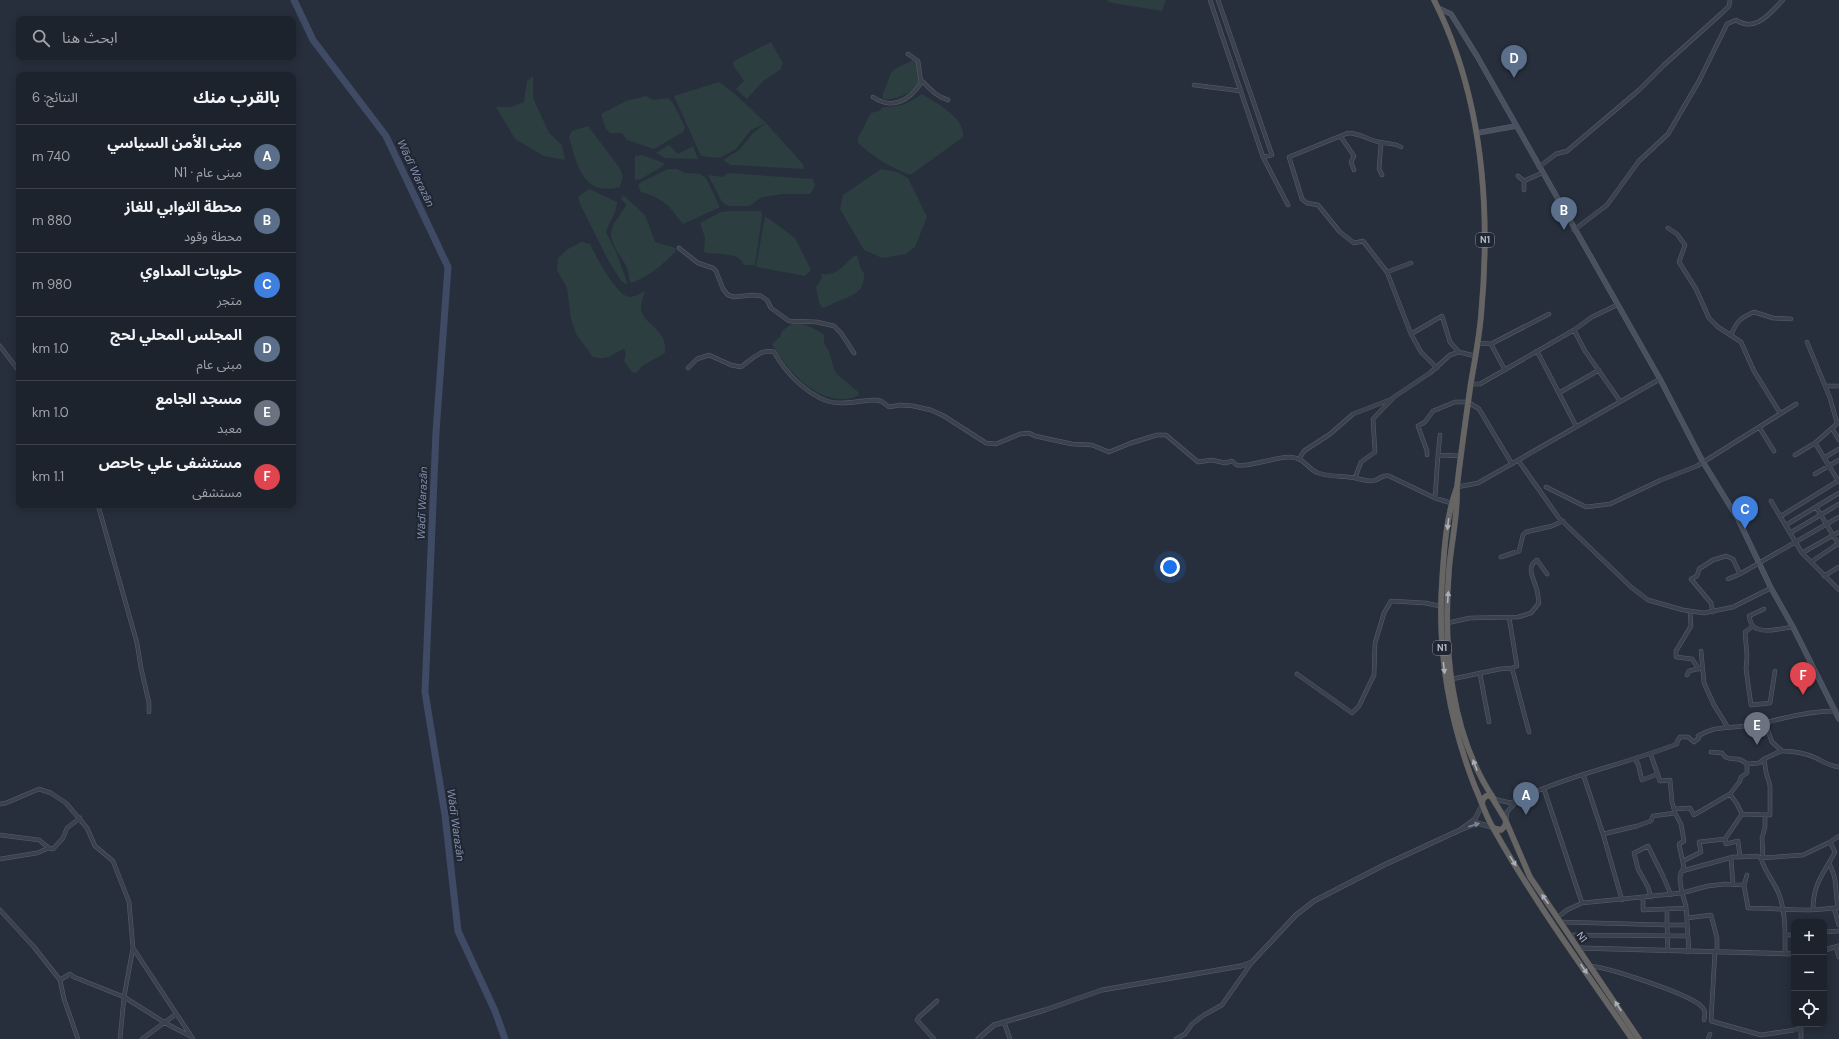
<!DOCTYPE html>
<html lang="ar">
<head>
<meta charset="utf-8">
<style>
  body { margin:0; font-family:"DM Sans","Noto Sans Arabic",sans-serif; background:#2a2f39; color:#f1f3f6; direction:rtl }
  .controls { position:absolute; right:12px; bottom:12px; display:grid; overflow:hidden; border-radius:8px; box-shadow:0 2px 10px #0003 }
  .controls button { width:36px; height:36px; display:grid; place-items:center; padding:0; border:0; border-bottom:1px solid #3b4049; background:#1d232d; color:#f1f3f6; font:20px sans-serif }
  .you { position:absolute; left:1170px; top:567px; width:14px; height:14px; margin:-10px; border:3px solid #fff; border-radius:50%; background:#1a73e8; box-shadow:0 0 0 6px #1a73e833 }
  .badge { display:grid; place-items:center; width:26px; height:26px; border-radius:50%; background:#96b1ee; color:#fff; font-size:13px; font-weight:700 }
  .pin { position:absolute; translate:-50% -33px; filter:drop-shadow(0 1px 2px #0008) }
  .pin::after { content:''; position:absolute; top:21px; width:14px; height:12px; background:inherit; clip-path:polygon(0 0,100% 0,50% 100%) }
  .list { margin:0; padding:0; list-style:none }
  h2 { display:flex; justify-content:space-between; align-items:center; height:52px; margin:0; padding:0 16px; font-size:17px }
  h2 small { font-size:13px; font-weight:400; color:#a0a4aa }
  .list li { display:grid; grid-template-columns:26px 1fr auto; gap:12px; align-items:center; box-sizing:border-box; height:64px; padding:0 16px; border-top:1px solid #3b4049 }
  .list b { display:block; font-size:15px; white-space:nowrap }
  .list p { margin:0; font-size:13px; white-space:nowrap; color:#a0a4aa }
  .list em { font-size:13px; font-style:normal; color:#a0a4aa }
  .icon { flex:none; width:22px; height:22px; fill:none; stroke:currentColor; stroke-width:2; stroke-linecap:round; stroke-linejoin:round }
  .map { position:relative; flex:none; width:1839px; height:1039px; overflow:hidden; direction:ltr }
  .search { position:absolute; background:#1d232d; box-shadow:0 2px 10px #0003; left:16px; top:16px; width:280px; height:44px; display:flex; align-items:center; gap:10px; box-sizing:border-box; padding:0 14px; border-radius:8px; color:#a0a4aa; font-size:15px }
  .panel { position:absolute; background:#1d232d; box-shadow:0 2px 10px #0003; left:16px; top:72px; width:280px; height:436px; border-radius:8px; direction:rtl }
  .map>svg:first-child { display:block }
  .green { fill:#2c3e40 }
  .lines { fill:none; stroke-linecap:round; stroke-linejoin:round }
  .river { stroke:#3f4b64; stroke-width:7 }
  .minor-casing { stroke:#595f6b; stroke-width:4.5 }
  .tertiary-casing { stroke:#595f6b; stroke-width:5 }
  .secondary-casing { stroke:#595f6b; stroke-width:5.5 }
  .trunk-casing { stroke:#464c58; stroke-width:6 }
  .minor { stroke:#3b414d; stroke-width:3.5 }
  .tertiary { stroke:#3b414d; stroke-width:4 }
  .secondary { stroke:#49505f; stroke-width:4.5 }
  .trunk { stroke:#666563; stroke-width:5.5 }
  .oneway { fill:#abafb9 }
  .oneway2 { fill:#7f8591 }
  .labels { text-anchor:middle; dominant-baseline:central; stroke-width:4; stroke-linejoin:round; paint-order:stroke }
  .shield { fill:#202632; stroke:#8a8f9b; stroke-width:1 }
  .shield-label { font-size:9px; font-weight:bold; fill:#b7bcc8 }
  .street-label { font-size:10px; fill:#b7bcc8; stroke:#202632 }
  .water-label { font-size:11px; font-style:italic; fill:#8290ac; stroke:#202632 }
</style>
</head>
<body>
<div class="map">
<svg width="1839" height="1039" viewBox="0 0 1839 1039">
  <rect width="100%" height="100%" fill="#272f3c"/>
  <!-- green -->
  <path class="green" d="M1108 0H1166L1162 11 1107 2Z
    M771 42 783 63 780 70 763 81 747 99 736 89 744 81 733 65 734 61Z
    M913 60 916 62C917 67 919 72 920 77 921 91 894 101 884 99L882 96 891 73 895 69Z
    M533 76V98L549 133 562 145 565 160 544 156 515 139 496 107H510L524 102 527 81Z
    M719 82 735 94 766 123 751 130 736 149 720 158 701 156 674 96Z
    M922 94C936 103 965 117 963 137L912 174H908C890 167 873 157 858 143V138L871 113 879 111 883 107C901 107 907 104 922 94Z
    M646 96 653 100 668 98 673 103 685 127 683 132 654 149 627 140 622 133H610L606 129 601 114 626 101Z
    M766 123 803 164 804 169 731 165 723 160 739 150 753 133Z
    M588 126 619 167 623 176 620 187C583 197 577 165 569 137L572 131Z
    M669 145 678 154 693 146 698 159 665 158 656 153Z
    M642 155 664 163 663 166 641 179 635 180V156Z
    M668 169H677L685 173 700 174 706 178 720 207 683 224C668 205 665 199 641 192L638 186 641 182Z
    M881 169 897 172 908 178 927 217 915 247 906 254 882 258 864 250 840 209 843 195Z
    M728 173 813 179 815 186 810 194H783L762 197 749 206H728L722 202 708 175 723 177Z
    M589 189 617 202C617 213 609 221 606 232L616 252 628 285 621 281 607 258 581 206 578 197Z
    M623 195 645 215 655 242 676 248 675 252C661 266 649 277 630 283 629 278 629 272 627 268 623 258 611 246 611 234 611 223 623 214 626 204L621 199Z
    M731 211H761L762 216 755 265H744C738 250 716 256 704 252L705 238 700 223 721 212Z
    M765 216 795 238 811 270 805 276 756 267Z
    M581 242 590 244C596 256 616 296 630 297 634 297 641 293 645 291 644 296 641 302 641 307 641 325 668 327 665 353L642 366 636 373 632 372 624 361 626 354 624 349C611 354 609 361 593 357L576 334 571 319 567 288 557 270 558 258 568 249Z
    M854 256H857C860 262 859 269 864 273 865 292 853 295 839 301 833 303 829 307 822 308L819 303 816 287 822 278 821 274C838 276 842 266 854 256Z
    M793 323C804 323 816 329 824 335V343L829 351 834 369 837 374 858 392 859 395C854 398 849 399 844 399 812 400 787 369 772 344L780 337 782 331Z"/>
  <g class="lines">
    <!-- river -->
    <path class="river" d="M294 0 313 40 386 136 448 267 436 432 425 692 445 815 458 931 495 1011 505 1039"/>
    <defs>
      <path id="minor" d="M1210 0 1263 157 1288 205
        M1218 0 1272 155 1263 157
        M921 80C929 88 937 97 948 100
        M1194 85 1241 91
        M873 97C892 110 909 101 921 83L918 61 908 54
        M1341 137 1354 156 1351 162 1354 170
        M1381 143 1379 169 1382 175
        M1539 167 1556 154 1567 151 1639 90 1664 65 1723 12 1729 6 1730 0
        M1518 176 1524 181 1542 173
        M1524 181V190
        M1668 228 1677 234 1685 245 1679 262 1696 289 1709 318 1718 327 1741 342 1754 371 1780 413
        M1574 230 1607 205 1639 161 1668 134 1699 81 1727 24 1736 20C1756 33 1770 13 1783 0
        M679 248 698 263 713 268 716 271 723 289 728 295 734 297 753 295 761 296 767 300 771 308 789 321 817 322 834 326 841 333 854 353
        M1411 263 1387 272 1411 334 1421 352 1437 368
        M1387 272 1363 241 1354 243 1340 232 1318 205 1307 203 1302 199 1289 157 1348 133C1360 133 1368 140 1379 142 1387 144 1395 143 1401 147
        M1574 330 1585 351 1620 401
        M1411 334 1442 316 1450 342 1459 352
        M1731 335C1737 321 1740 318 1754 312L1773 318 1791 319
        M1807 342 1830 398 1837 423
        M1477 343 1491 344 1549 314
        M1491 344 1505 370
        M0 346 19 371
        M1537 351 1576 426
        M688 368 697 359 709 355 731 365 741 367C751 360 761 348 774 352 785 372 805 393 827 401 841 406 861 400 876 400L881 401 889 407 900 405 913 406 931 410 944 416 986 443 996 444 1020 434 1029 433 1035 436 1072 444 1092 445 1109 452 1131 443 1157 435H1166L1198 462 1212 460 1225 463 1232 461C1234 463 1235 464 1237 465 1244 468 1277 457 1289 457 1306 458 1306 468 1318 473 1329 477 1343 476 1355 478
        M1471 384H1480L1574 330 1592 317 1617 305
        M1825 386H1839
        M1559 393 1599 370
        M1759 427 1774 451
        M1832 428 1839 440
        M1440 435 1438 455 1461 456
        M1815 443 1839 482
        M1427 455V451L1418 426 1425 422 1433 411 1455 402H1468L1479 409 1512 464
        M1795 455 1815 443 1839 422
        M1824 458 1839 449
        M1299 459 1304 451 1330 434 1353 414 1392 399
        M1518 460 1559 518 1631 587 1648 600 1683 610 1704 613 1733 607 1771 588
        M1815 474 1839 460
        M1457 487 1478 483 1660 379
        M1546 487 1586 507 1610 504 1661 480 1697 466 1796 404
        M1435 498 1438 455
        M1771 501 1802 553 1839 590
        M1451 503 1435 498 1389 476C1382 475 1381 478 1376 480 1370 483 1361 479 1355 478L1361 462 1375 452 1373 419 1394 397 1430 373 1450 355 1459 352 1475 356
        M98 505 137 643 141 668 149 703V712
        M1816 507 1839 545
        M1781 516 1838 481
        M1786 525 1839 493
        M1790 533 1839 504
        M1802 553 1839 532
        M1501 557 1519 551 1523 535 1526 532 1552 526 1563 521
        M1811 562 1839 543
        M1824 576 1839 567
        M1728 579 1740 574 1839 517
        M1764 609 1749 616C1750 620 1751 625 1754 627 1764 634 1782 628 1793 627
        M1690 612 1691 626 1676 651V657L1692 659 1699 669
        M1713 612 1711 603 1691 579 1697 576 1699 569 1713 560 1726 556 1733 559 1740 574
        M1509 617 1517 666 1512 668 1529 732
        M1447 623 1470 618 1518 617 1531 613 1539 603C1538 598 1538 592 1536 587 1533 577 1526 567 1537 560L1547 574
        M1753 626 1745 632 1747 656 1746 669 1751 705 1770 703 1775 671
        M1701 651 1704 683 1714 705 1727 726
        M1297 674 1352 713 1359 706 1374 675 1375 643 1384 613 1391 601 1425 603 1440 606
        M1480 674 1489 722
        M1687 675 1689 671 1701 668
        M1452 679 1500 669 1512 668
        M1765 723C1789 716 1812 711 1836 711
        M1711 752 1722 753C1726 760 1731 758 1737 759 1741 759 1744 762 1747 764
        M1651 755 1660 781 1670 780 1672 802 1675 813 1681 824 1684 841 1679 844 1684 868C1677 875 1681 884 1682 893L1708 886 1725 884 1744 885 1748 908C1779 908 1809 913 1839 907
        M1635 759 1638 764 1642 780 1658 774
        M1583 774 1603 834 1622 900
        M1544 789 1582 903
        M1730 794 1740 781 1741 777 1747 773V764L1759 763 1764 759
        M1494 799 1511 803C1563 776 1623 765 1677 744V742L1680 737H1688L1694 742 1699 738 1698 736C1718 725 1725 729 1744 726 1752 725 1758 719 1765 723L1772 742 1782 751C1794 751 1805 753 1816 758 1824 762 1829 766 1839 767
        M0 804 6 803 39 789 51 793 66 803 87 828 95 846 113 861 129 902 133 948 193 1039
        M1674 809 1690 808 1694 815 1730 794 1737 804 1742 814
        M1506 820 1507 812 1516 802
        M1603 834 1637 826 1651 821 1653 816 1675 813
        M0 835 39 840 49 848
        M1740 857 1757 856 1761 858C1764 871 1774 881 1779 894 1786 913 1785 933 1785 953
        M1731 858 1733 885
        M1761 858 1803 855 1830 842
        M1763 858 1762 838 1765 827V815
        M0 859 37 853 49 848 53 849 63 838 67 828 80 818
        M1683 861 1701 852 1699 842 1725 839
        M1829 863C1839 884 1834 887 1838 908
        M1682 871 1733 857H1740L1738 841 1726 844 1725 839 1742 814 1770 815V786L1766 772 1764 759 1781 751
        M1744 885 1747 875
        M1651 897 1648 887 1638 869 1634 853 1648 846 1663 876 1671 895
        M1643 898V910L1686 908
        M1834 908 1839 925
        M1667 909V925H1687
        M0 910 34 947 60 980 64 999 78 1039
        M1813 910C1813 883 1823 875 1835 852L1830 842 1839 836
        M1558 917 1567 910 1582 903 1682 893 1686 906 1689 952
        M1687 918 1711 915 1717 938V951
        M1561 922 1667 925 1668 951
        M1824 932 1839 931
        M1569 935 1688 936
        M1785 935H1794
        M1836 947 1839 957
        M1715 951 1711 1021 1761 1035 1801 1029
        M1591 966C1609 968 1694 995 1703 1008 1706 1011 1705 1016 1704 1020
        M60 980 70 974 74 977 124 997 167 1024 190 1036
        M1004 1022 1010 1039
        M1801 1024V1039
        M120 1039 124 997 133 948
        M142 1039 176 1014
        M934 1039 917 1020 919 1017 937 1001
        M1176 1039 1185 1034 1192 1024 1204 1015 1222 1005 1252 962
        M1708 1039 1710 1034"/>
      <path id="tertiary" d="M1482 805 1475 819 1460 830 1477 823 1492 827
        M1579 948 1794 954
        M1824 950 1839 946
        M978 1039 994 1025 1045 1010 1102 990 1241 966 1252 962 1296 915 1314 901 1384 865 1460 830"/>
      <path id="secondary" d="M1438 8 1451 14 1477 56 1660 379 1703 462 1738 519 1771 588 1793 627 1839 719
        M1477 133 1516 126"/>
      <path id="trunk" d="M1434 0C1483 97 1491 209 1481 316 1479 338 1475 360 1471 382 1466 417 1461 452 1457 487 1446 516 1444 551 1442 582 1437 654 1449 720 1475 787 1481 800 1485 814 1492 826 1533 900 1584 969 1632 1039
        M1457 488C1458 516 1451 543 1449 570 1443 646 1450 734 1494 799
        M1482 804 1483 799 1486 796H1491L1505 819 1530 877 1639 1039
        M1493 828 1501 830 1505 826 1506 821"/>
    </defs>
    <!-- minor casing -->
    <use href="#minor" class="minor-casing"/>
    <!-- tertiary casing -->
    <use href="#tertiary" class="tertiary-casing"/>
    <!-- secondary casing -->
    <use href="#secondary" class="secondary-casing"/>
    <!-- trunk casing -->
    <use href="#trunk" class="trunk-casing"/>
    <!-- minor -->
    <use href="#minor" class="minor"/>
    <!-- tertiary -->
    <use href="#tertiary" class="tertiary"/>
    <!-- secondary -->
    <use href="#secondary" class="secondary"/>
    <!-- trunk -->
    <use href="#trunk" class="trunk"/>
  </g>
  <!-- one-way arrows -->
  <defs><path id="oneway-solid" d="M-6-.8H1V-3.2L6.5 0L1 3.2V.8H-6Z"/></defs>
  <g class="oneway">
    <use href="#oneway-solid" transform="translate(1448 524) rotate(97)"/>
    <use href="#oneway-solid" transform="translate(1448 597) rotate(-86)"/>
    <use href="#oneway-solid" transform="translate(1444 668) rotate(84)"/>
    <use href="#oneway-solid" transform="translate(1475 765) rotate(-111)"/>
    <use href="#oneway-solid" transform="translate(1513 861) rotate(58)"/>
    <use href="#oneway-solid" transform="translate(1545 899) rotate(-125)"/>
    <use href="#oneway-solid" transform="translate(1584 969) rotate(56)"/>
    <use href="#oneway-solid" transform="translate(1618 1006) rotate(-123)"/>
  </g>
  <use class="oneway2" href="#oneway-solid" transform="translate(1474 825) rotate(-17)"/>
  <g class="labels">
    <!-- shield labels -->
    <g class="shield">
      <rect x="1476" y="233" width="18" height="14" rx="3"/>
      <rect x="1433" y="641" width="18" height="14" rx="3"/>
    </g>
    <g class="shield-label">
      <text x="1485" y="240">N1</text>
      <text x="1442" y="648">N1</text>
    </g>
    <!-- street labels -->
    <g class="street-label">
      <text transform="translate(1582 937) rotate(54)">N1</text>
    </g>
    <!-- water labels -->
    <g class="water-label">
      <text transform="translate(416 173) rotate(65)">Wādī Warazān</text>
      <text transform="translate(422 503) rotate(-88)">Wādī Warazān</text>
      <text transform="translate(456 825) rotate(82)">Wādī Warazān</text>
    </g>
  </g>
</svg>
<div class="controls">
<button>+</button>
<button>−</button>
<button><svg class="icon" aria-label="locate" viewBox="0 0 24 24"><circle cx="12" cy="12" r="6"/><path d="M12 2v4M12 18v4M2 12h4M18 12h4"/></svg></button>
</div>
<div class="you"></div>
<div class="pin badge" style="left:1526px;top:815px;background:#5c6f8a">A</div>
<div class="pin badge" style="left:1564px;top:230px;background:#5c6f8a">B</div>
<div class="pin badge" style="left:1745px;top:529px;background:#3f7fe0">C</div>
<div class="pin badge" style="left:1514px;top:78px;background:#5c6f8a">D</div>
<div class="pin badge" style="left:1757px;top:745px;background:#6b7280">E</div>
<div class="pin badge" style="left:1803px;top:695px;background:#e0444e">F</div>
<div class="search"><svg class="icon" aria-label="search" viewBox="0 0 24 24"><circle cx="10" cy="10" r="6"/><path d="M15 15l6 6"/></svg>ابحث هنا</div>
<section class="panel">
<h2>بالقرب منك<small>النتائج: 6</small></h2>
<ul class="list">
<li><span class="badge" style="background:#5c6f8a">A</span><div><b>مبنى الأمن السياسي</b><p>مبنى عام · N1</p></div><em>740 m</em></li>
<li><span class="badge" style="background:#5c6f8a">B</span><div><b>محطة الثوابي للغاز</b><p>محطة وقود</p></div><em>880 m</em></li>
<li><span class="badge" style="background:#3f7fe0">C</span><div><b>حلويات المداوي</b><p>متجر</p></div><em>980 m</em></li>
<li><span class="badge" style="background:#5c6f8a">D</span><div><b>المجلس المحلي لحج</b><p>مبنى عام</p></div><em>1.0 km</em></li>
<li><span class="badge" style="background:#6b7280">E</span><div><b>مسجد الجامع</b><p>معبد</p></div><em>1.0 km</em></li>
<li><span class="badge" style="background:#e0444e">F</span><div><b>مستشفى علي جاحص</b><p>مستشفى</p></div><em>1.1 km</em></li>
</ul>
</section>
</div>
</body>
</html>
